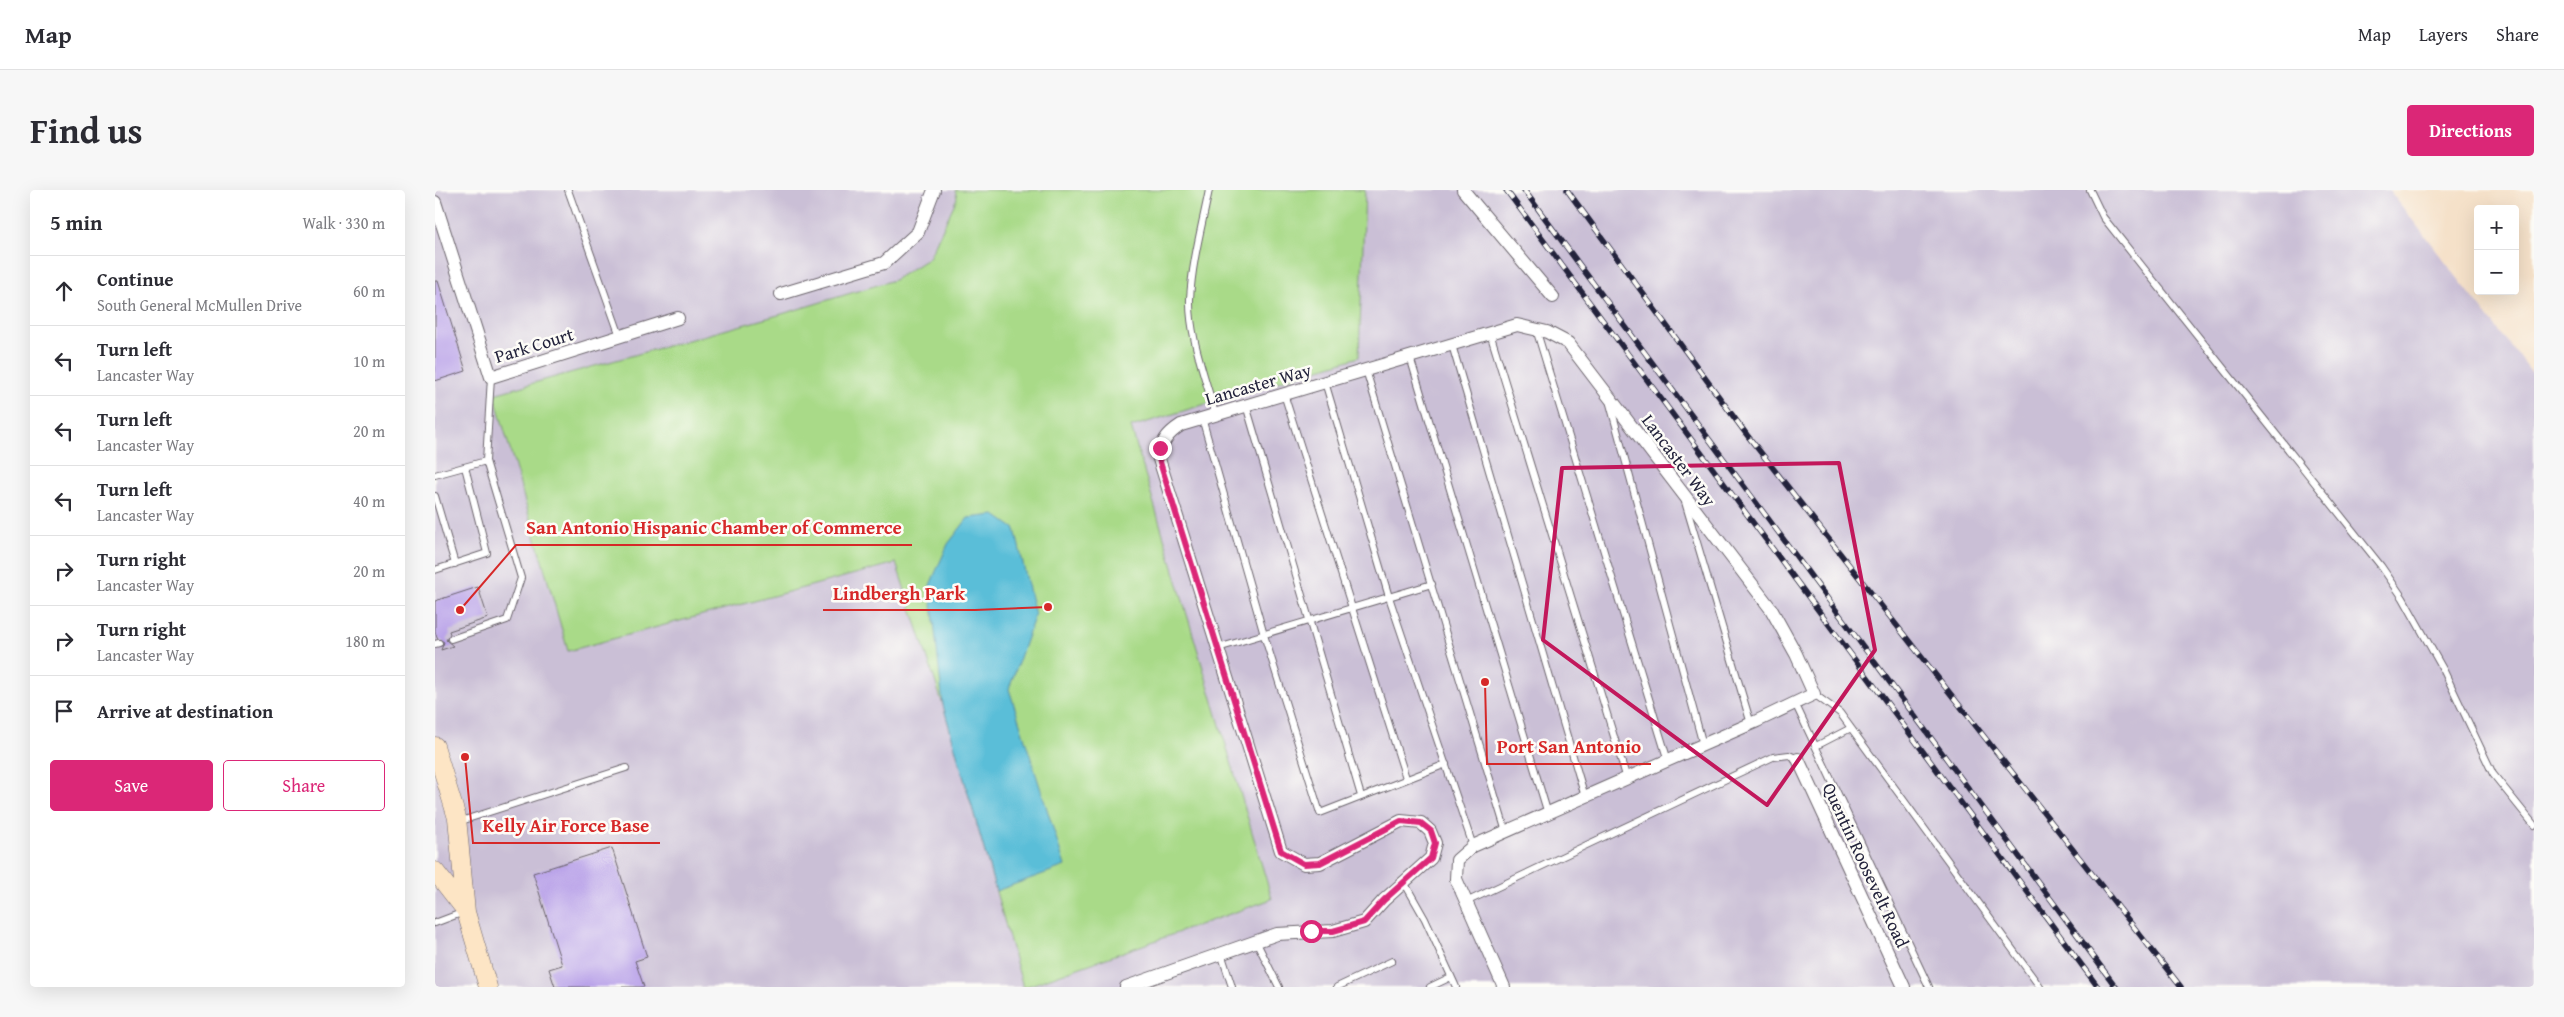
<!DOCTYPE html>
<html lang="en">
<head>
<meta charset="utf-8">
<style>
  body { margin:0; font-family:"Gentium Book Plus",serif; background:#f7f7f7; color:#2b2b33 }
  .controls { position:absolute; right:15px; top:15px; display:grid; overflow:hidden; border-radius:5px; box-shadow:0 5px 20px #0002 }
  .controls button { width:45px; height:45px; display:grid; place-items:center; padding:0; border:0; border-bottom:1px solid #e1e1e2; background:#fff; color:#2b2b33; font:25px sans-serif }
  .stop { position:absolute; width:15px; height:15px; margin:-11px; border:4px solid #db2777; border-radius:50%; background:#fff }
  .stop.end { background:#db2777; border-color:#fff; box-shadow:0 1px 5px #0008 }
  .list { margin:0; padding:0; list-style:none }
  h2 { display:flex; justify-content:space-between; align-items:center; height:65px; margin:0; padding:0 20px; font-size:21px }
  h2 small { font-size:16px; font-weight:400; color:#7c7c81 }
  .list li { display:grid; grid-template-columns:32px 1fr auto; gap:15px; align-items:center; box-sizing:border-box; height:70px; padding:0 20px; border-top:1px solid #e1e1e2 }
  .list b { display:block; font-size:19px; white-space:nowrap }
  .list p { margin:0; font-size:16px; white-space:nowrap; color:#7c7c81 }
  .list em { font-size:16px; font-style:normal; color:#7c7c81 }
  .actions { display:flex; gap:10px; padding:15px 20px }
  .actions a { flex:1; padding:11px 0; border:1px solid #db2777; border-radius:5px; text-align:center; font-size:18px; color:#db2777 }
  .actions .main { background:#db2777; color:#fff }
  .icon { flex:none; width:28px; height:28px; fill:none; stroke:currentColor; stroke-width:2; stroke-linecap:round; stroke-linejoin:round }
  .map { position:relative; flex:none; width:2099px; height:797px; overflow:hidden; border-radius:5px }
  header { display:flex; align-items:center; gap:30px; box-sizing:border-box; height:70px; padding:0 25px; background:#fff; border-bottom:1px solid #e1e1e2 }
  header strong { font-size:24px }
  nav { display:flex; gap:28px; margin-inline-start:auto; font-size:18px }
  .intro { display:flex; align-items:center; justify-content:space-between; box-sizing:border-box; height:120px; padding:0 30px }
  h1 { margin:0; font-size:35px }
  .button { padding:12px 22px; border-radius:5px; background:#db2777; color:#fff; font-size:18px; font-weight:700 }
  main { display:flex; gap:30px; padding:0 30px }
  aside { flex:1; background:#fff; border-radius:5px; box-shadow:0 5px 20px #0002 }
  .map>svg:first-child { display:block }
  .industrial { fill:#cabfd6 }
  .green { fill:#a9da88; stroke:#667e62 }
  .water { fill:#5abed8; stroke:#3e708a }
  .building { fill:#b59de8 }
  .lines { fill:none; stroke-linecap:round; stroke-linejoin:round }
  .lane-casing { stroke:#6c656d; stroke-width:8 }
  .street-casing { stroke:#6c656d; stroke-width:14 }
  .secondary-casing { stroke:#6c656d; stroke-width:19 }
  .lane { stroke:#fff; stroke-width:6 }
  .street { stroke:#fff; stroke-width:12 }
  .secondary { stroke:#fde5c5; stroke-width:18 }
  .rail-casing { stroke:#22223b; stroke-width:5.5 }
  .rail { stroke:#fdfcf7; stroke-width:4; stroke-dasharray:11; stroke-linecap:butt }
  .route { stroke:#db2777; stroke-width:6 }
  .marked { fill:none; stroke:#c2185b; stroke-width:4; stroke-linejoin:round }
  .labels { text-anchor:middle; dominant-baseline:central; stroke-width:5; stroke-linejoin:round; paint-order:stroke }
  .street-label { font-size:18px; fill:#22223b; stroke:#fdfcf7 }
  .leader { fill:none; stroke:#d62828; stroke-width:2 }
  .callout-dot { fill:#d62828; stroke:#fdfcf7; stroke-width:2 }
  .callout-label { font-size:19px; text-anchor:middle; font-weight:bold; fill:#d62828; stroke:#fdfcf7; stroke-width:5; stroke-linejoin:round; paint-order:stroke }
</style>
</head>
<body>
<header>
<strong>Map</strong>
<nav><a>Map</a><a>Layers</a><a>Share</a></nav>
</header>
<div class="intro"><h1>Find us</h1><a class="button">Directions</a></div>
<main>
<aside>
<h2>5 min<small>Walk · 330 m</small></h2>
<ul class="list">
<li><svg class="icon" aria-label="ahead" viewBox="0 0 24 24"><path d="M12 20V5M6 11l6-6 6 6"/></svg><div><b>Continue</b><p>South General McMullen Drive</p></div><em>60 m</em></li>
<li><svg class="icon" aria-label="left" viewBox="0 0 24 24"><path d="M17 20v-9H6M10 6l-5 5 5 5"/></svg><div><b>Turn left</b><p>Lancaster Way</p></div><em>10 m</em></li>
<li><svg class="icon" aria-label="left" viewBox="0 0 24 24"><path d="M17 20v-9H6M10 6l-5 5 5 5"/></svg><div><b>Turn left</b><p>Lancaster Way</p></div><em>20 m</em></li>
<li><svg class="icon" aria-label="left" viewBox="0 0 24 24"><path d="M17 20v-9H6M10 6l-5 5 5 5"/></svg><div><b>Turn left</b><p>Lancaster Way</p></div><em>40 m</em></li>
<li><svg class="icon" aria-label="right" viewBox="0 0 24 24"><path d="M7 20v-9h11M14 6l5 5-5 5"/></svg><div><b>Turn right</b><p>Lancaster Way</p></div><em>20 m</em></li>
<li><svg class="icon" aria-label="right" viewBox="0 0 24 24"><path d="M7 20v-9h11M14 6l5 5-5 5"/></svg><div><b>Turn right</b><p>Lancaster Way</p></div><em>180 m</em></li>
<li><svg class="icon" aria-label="arrive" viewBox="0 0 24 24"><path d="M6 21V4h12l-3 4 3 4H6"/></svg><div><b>Arrive at destination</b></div></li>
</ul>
<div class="actions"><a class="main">Save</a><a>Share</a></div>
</aside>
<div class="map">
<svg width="2099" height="797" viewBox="0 0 2099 797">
  <rect width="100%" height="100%" fill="#fdfcf7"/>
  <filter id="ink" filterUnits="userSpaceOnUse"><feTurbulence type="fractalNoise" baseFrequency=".02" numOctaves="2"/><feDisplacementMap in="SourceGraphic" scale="10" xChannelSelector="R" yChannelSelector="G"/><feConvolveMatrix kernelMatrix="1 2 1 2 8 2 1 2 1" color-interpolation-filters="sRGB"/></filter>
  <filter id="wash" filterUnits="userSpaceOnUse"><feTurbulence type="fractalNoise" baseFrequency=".0096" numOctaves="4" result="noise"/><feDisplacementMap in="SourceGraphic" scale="20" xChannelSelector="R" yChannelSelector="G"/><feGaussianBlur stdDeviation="1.12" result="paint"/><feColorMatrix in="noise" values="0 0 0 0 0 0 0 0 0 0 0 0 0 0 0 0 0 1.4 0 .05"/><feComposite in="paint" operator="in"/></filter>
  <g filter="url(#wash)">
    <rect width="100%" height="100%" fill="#f5e1c9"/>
    <!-- industrial -->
    <path class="industrial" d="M0 0H1954L2099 186V797H0Z"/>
    <!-- green -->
    <path class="green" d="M520 0H930L924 167 696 237 837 709 590 797H588L508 515 461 373 133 461 59 204 347 124 459 90 494 68 522 8Z"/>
    <!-- water -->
    <path class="water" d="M560 325 580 339 600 425 574 499 630 676 561 701 508 515 495 395 513 354 533 328Z"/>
    <g id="blocks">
      <!-- building -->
      <path class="building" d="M0 91H3L31 181 0 191Z
        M43 397 53 428 14 441 15 444 11 450 18 456 6 460 9 452 2 448 0 441V411Z
        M177 658 212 767 200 771 209 797H120L114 779 127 775 98 683Z"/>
    </g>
  </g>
  <g filter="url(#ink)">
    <use href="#blocks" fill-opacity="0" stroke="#6c656d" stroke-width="1"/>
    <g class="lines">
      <defs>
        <path id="lane" d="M133 0 185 146
          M774 0C767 36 757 72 755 109 754 147 771 188 780 224
          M1655 0 1668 27 1946 376 1968 408 2009 481 2058 584 2099 635
          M1101 139 1233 571
          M1055 143 1192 589
          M1017 155 1150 607
          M975 167 1113 624
          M931 180 1071 642
          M890 192 954 407 1038 656
          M849 204 971 588
          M1175 214 1268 555
          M811 215 926 606
          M767 228 829 445 885 623 1011 574
          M0 285 51 271 56 187
          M0 306 20 374
          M1250 312 1316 534
          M0 380 52 363 30 277
          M16 449 72 430 86 388 51 271
          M0 454 4 453
          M783 458 997 394
          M1379 504 1405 523 1605 797
          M1360 513 1494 797
          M1381 556 1416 538
          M23 632 191 578
          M969 692 990 729 1021 797
          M1031 712 1338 567 1354 565 1363 569
          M0 733 29 722
          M821 751 844 797
          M786 763 797 797
          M902 797 957 771
          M995 797 1016 787"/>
        <path id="street" d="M1028 0 1118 107
          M0 12 56 187 243 128
          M346 104 449 73 483 42 499 0
          M1363 569 1469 797
          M691 797 842 744 898 741 929 732 949 710 996 668 1000 653 995 641 986 633 966 631 885 673 869 674 846 661 724 269C726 252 732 244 746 235L1082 135 1112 142 1133 153 1336 419 1361 464 1379 504 1322 531 1038 656 1022 670 1021 689 1069 797"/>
        <path id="secondary" d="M0 556 22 628 31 722 53 797
          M0 681 31 721"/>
      </defs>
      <!-- lane casing -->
      <use href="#lane" class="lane-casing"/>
      <!-- street casing -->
      <use href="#street" class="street-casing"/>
      <!-- secondary casing -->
      <use href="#secondary" class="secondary-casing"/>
      <!-- lane -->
      <use href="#lane" class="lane"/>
      <!-- street -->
      <use href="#street" class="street"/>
      <!-- secondary -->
      <use href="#secondary" class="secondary"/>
      <defs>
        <path id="rail" d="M1071 0 1663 797
          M1089 0 1681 797
          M1132 0 1312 245 1746 797"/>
      </defs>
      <!-- rail casing -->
      <use href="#rail" class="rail-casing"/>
      <!-- rail -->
      <use href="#rail" class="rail"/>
    </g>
  </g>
  <g class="lines" filter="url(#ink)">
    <!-- route -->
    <path class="route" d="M725 258 724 269 846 661 869 674 885 673 966 631 986 633 996 641 1000 653 996 668 949 710 929 732 898 741H876"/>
  </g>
  <!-- marked area -->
  <path class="marked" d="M1404 273 1440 460 1332 615 1108 450 1127 278Z"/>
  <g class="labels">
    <!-- street labels -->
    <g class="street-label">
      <text transform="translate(99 155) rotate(-17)">Park Court</text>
      <text transform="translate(823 194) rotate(-16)">Lancaster Way</text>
      <text transform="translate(1244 270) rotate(53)">Lancaster Way</text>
      <text transform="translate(1431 675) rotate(65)">Quentin Roosevelt Road</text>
    </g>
  </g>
  <!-- callouts -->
  <path class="leader" d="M25 420L81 355H477M613 417L540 420H388M1050 492L1052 574H1216M30 567L38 653H225"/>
  <g class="callout-dot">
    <circle cx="25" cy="420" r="5"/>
    <circle cx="613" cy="417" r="5"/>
    <circle cx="1050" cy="492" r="5"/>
    <circle cx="30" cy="567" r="5"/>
  </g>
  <g class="callout-label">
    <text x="279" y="344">San Antonio Hispanic Chamber of Commerce</text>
    <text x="464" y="410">Lindbergh Park</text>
    <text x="1134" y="563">Port San Antonio</text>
    <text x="131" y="642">Kelly Air Force Base</text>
  </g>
</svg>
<div class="controls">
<button>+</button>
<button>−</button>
</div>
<div class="stop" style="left:876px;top:741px"></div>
<div class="stop end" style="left:725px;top:258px"></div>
</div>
</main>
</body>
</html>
